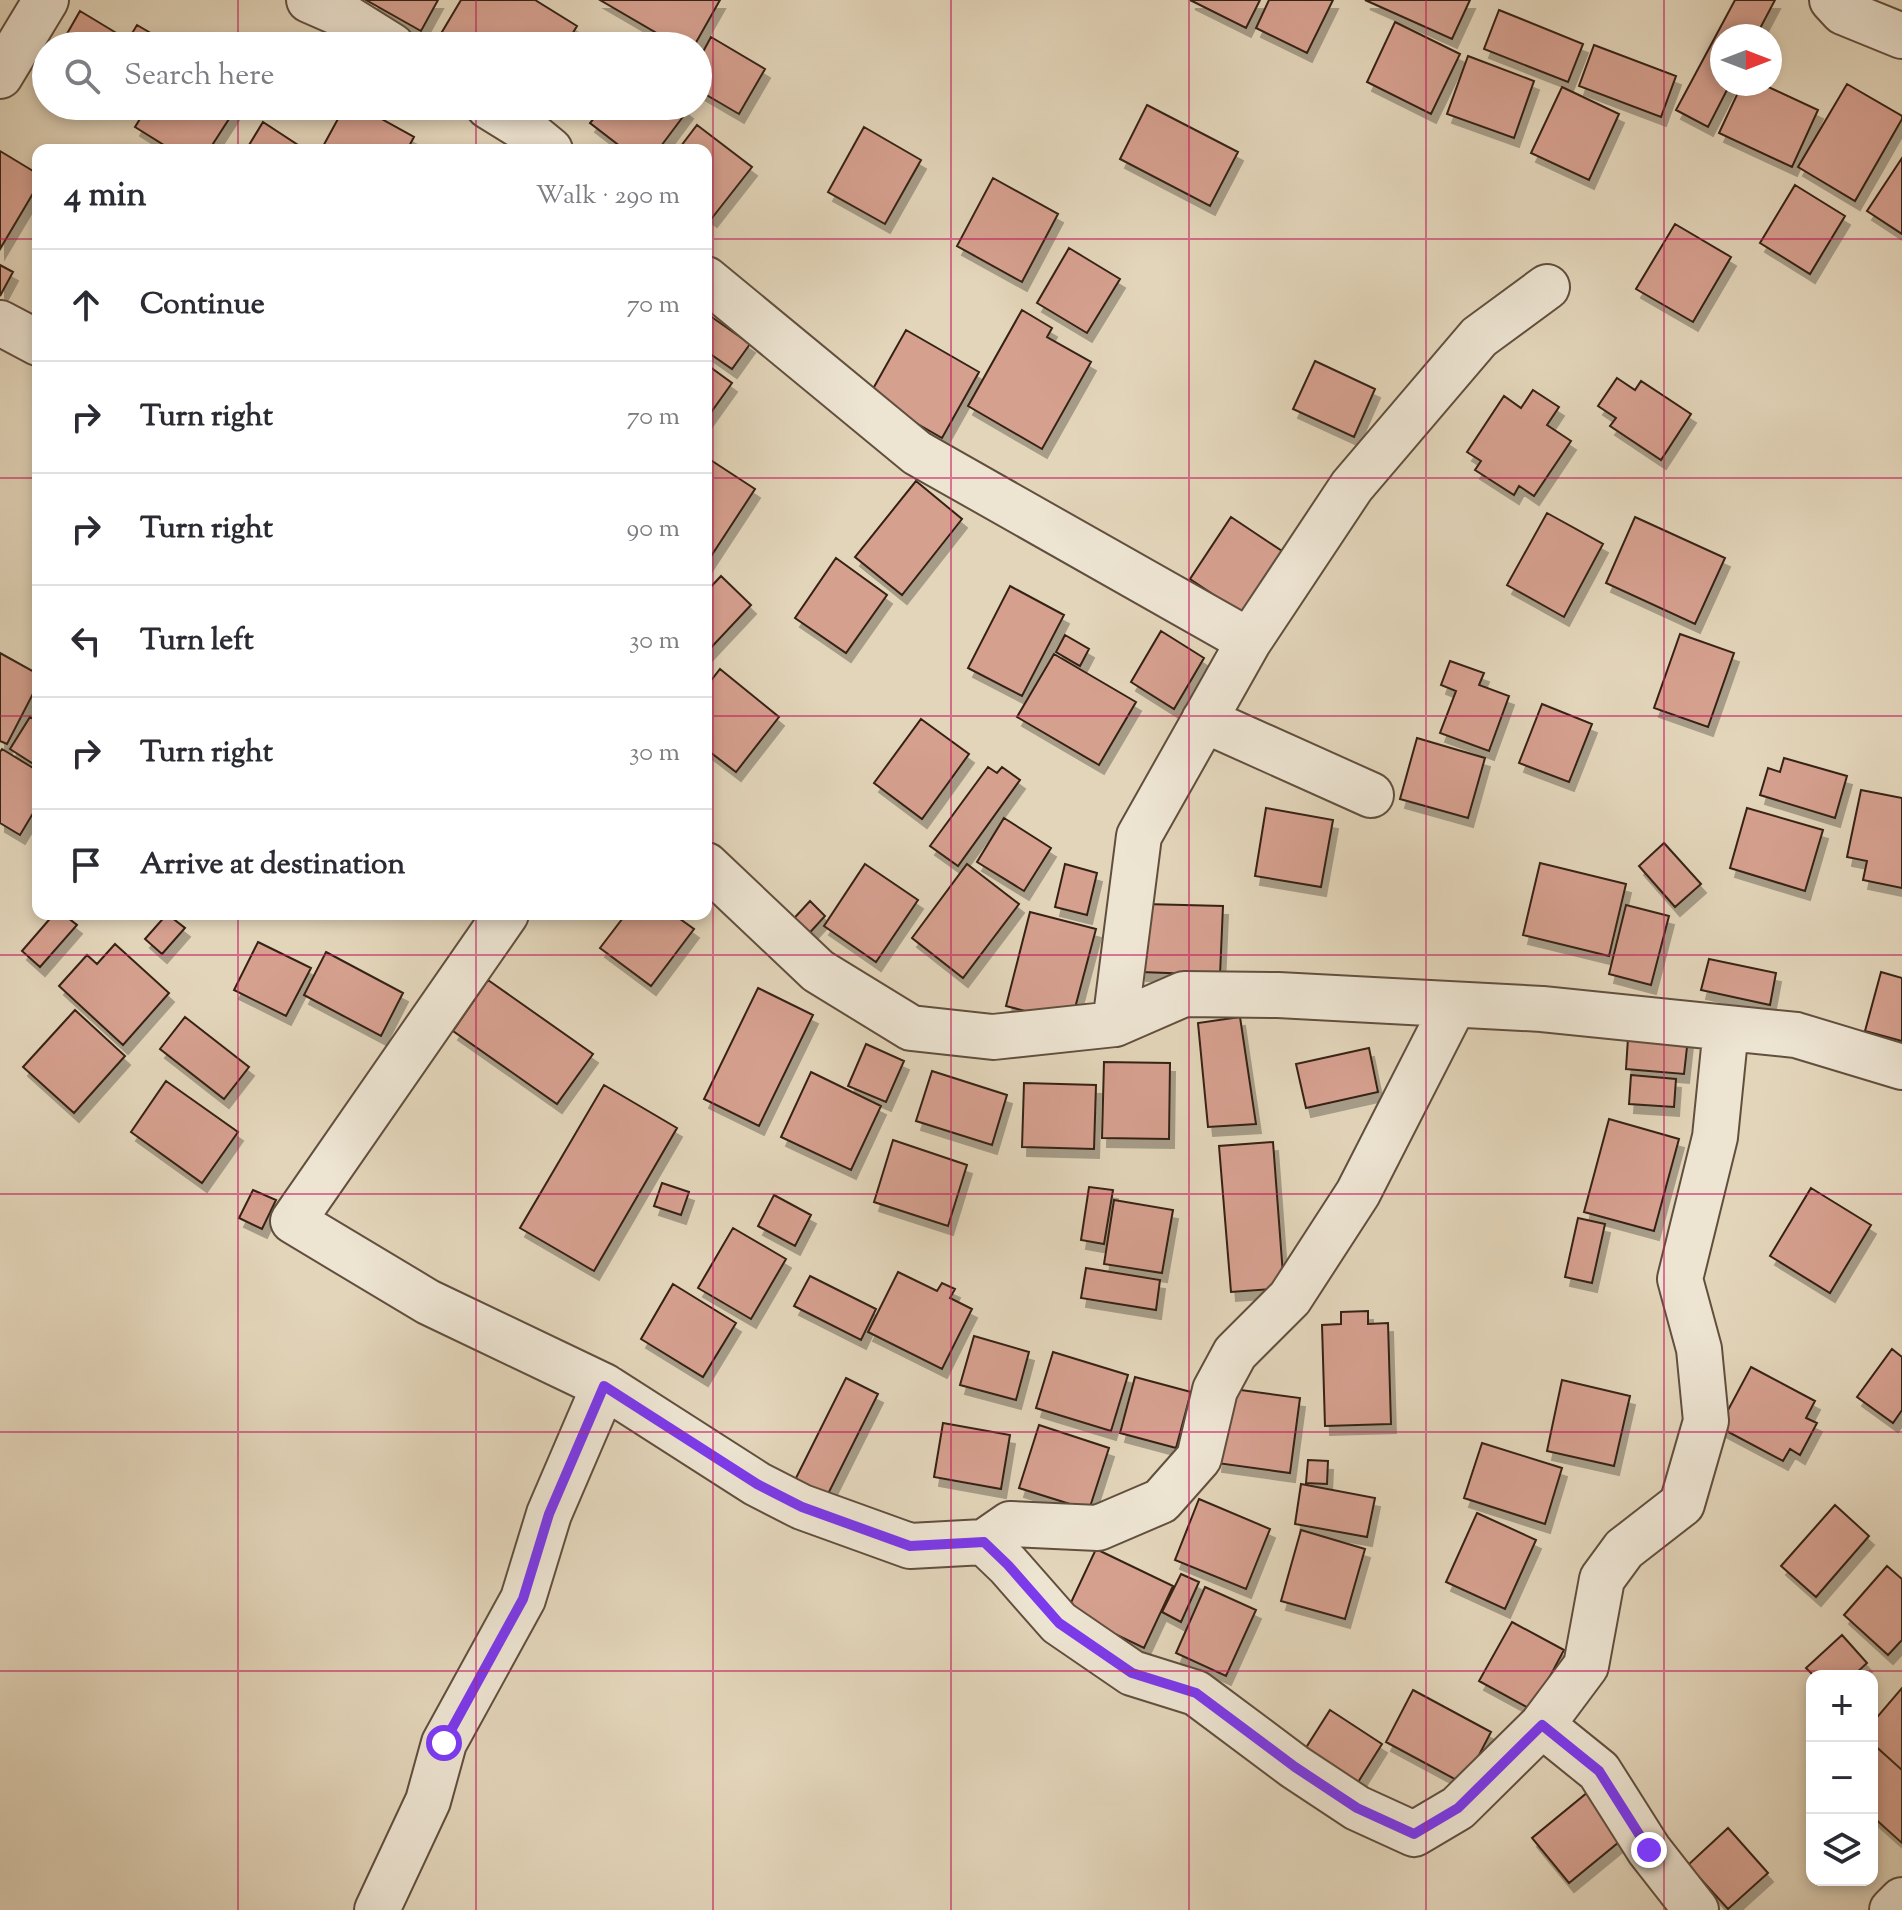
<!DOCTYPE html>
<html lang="en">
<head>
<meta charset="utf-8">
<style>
  body { margin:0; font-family:"Sorts Mill Goudy",serif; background:#f7f7f7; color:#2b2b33 }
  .controls { position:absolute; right:24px; bottom:24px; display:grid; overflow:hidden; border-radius:16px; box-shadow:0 4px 12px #0003 }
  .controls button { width:72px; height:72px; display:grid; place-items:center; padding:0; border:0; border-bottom:2px solid #e1e1e2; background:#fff; color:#2b2b33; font:40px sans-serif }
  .compass { position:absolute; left:1710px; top:24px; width:72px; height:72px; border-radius:50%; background:#fff; box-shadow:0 4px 12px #0003; rotate:90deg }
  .stop { position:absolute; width:24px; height:24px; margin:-18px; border:6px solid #7c3aed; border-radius:50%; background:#fff }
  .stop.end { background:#7c3aed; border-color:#fff; box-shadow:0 2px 8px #0008 }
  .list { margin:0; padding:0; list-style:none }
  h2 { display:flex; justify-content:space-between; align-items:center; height:104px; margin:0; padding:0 32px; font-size:34px }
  h2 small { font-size:26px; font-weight:400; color:#7c7c81 }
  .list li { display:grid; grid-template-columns:52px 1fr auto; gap:24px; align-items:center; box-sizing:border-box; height:112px; padding:0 32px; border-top:2px solid #e1e1e2 }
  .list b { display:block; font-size:30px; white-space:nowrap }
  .list em { font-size:26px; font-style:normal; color:#7c7c81 }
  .icon { flex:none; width:44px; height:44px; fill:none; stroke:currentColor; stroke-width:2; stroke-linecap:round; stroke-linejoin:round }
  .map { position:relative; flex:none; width:1902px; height:1910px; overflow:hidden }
  .search { position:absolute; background:#fff; box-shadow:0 4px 12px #0003; left:32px; top:32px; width:680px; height:88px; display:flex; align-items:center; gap:20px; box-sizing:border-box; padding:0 28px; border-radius:44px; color:#7c7c81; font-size:30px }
  .panel { position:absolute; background:#fff; box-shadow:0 4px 12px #0003; left:32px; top:144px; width:680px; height:776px; border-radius:16px }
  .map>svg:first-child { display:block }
  .building { fill:#d6a08f; stroke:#362215; stroke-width:2; filter:url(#shadow) }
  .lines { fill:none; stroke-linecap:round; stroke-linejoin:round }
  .street-casing { stroke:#614f3e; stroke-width:48 }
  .street { stroke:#ede4d2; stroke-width:44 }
  .route { stroke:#7c3aed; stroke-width:10 }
  .grid { fill:none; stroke:#c2185b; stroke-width:2; stroke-opacity:0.55 }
</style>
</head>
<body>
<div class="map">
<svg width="1902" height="1910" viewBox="0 0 1902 1910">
  <defs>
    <filter id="shadow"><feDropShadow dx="5" dy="9" stdDeviation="0" flood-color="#0004"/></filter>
  </defs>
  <rect width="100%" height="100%" fill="#e3d5ba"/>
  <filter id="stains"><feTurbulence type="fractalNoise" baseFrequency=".0025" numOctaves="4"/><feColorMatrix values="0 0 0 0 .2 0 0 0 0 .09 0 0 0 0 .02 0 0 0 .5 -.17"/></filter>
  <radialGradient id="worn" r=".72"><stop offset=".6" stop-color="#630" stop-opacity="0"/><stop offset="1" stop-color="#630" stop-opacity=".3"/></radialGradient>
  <!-- building -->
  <path class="building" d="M366 0H438L421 31Z
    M461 0H535L577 26 565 46H454L439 37Z
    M600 0H720L694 46H679Z
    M1190 0H1260L1246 28Z
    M1269 0H1333L1307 53 1256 28Z
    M1365 0H1470L1452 39Z
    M1735 0H1775L1756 36H1722V84H1730L1708 127 1676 110Z
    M1499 10 1583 44 1568 82 1484 49Z
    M80 11 128 40 137 25 166 42 163 46H60Z
    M1395 22 1460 54 1431 114 1367 82Z
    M711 37 765 69 739 114 698 90V61Z
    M1594 45 1676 76 1661 117 1579 86Z
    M1468 56 1534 81 1514 138 1447 114Z
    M1742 84H1762L1818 110 1792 167 1719 133Z
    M1847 84 1902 116V119L1855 201 1798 167Z
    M1562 87 1619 114 1589 180 1531 153Z
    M1147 105 1238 152 1210 206 1120 159Z
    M148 106H233L236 108 209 150H172L135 127Z
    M345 106H358L414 137 407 150H321Z
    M604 106H683L688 110 658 150H625L590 123Z
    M263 122 301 147 300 150H246Z
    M697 125 752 167 712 218 706 214V150H678Z
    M864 127 921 160 885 224 828 192Z
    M0 151 38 174V185L0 249Z
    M1902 158V234L1867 211Z
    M993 178 1058 214 1022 282 957 246Z
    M1795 185 1845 216 1810 274 1760 243Z
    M1675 224 1731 257 1693 322 1636 289Z
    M1069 248 1120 279 1087 333 1037 303Z
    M0 265 13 272 0 296Z
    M1022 310 1052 328 1047 337 1091 362 1042 449 968 406Z
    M706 313 750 344 732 369 706 351Z
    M906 330 979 372 942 438 869 396Z
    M1315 361 1375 389 1354 437 1293 409Z
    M706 364 732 383 707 418 706 417Z
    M1617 378 1635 390 1641 381 1691 414 1661 460 1610 426 1616 418 1598 406Z
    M1533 390 1559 407 1547 425 1571 441 1534 496 1519 486 1514 495 1475 470 1481 461 1467 452 1504 396 1521 408Z
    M706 457 755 489 706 564Z
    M916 481 962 519 902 595 855 557Z
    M1547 513 1603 544 1564 617 1507 585Z
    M1231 517 1285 553 1244 615 1190 579Z
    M1635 517 1725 558 1695 624 1606 583Z
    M836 558 887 595 846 653 795 618Z
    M721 576 751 605 706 653V592Z
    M1010 586 1064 615 1022 696 968 668Z
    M1161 631 1204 658 1174 709 1131 682Z
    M1680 634 1734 653 1708 727 1654 708Z
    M1065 635 1089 649 1080 666 1056 652Z
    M0 653 38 674V684L7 744 0 741Z
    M1054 654 1136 702 1099 765 1017 717Z
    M1450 661 1484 673 1479 685 1509 696 1489 751 1440 733 1456 691 1441 685Z
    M720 669 779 717 736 772 706 749V687Z
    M1542 704 1592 724 1569 782 1519 763Z
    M30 717 38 722V767L10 749Z
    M921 719 969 754 922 819 874 783Z
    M1417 738 1485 758 1468 818 1400 799Z
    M2 749 38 771V805L20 835 0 823V752Z
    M1784 758 1847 776 1835 818 1760 795 1768 768 1780 772Z
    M988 767 997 773 1002 767 1020 780 958 866 930 846Z
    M1861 790 1902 798V888L1863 880 1867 861 1847 857Z
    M1266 808 1333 820 1321 887 1255 876Z
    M1747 808 1823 830 1805 891 1730 868Z
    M1004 818 1051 848 1024 891 977 862Z
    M1664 843 1701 884 1675 907 1639 866Z
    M1540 863 1626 884 1609 956 1523 935Z
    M865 864 918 900 876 962 824 926Z
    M967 864 1019 904 963 978 912 938Z
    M1065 864 1097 873 1087 915 1055 907Z
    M810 901 825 916 803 940 787 926Z
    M1144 904 1223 906 1220 975 1141 972Z
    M1626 905 1669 916 1651 985 1609 974Z
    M1030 912 1096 929 1071 1023 1006 1006Z
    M54 914H63L77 925 40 967 22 951Z
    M167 914 185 928 162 954 145 939Z
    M626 914H673L694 929 651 986 600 948Z
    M258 942 311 968 286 1016 234 990Z
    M115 944 169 993 123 1045 59 986 87 955 97 964Z
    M326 952 403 993 381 1036 304 995Z
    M1709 959 1776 973 1770 1005 1701 990Z
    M1881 972 1902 978V1041L1865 1031Z
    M488 980 593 1054 557 1104 453 1031Z
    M758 988 813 1015 759 1126 704 1099Z
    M75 1010 125 1056 74 1113 23 1067Z
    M185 1017 249 1067 224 1099 160 1049Z
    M1240 1017 1256 1124 1208 1127 1198 1023Z
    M1628 1038H1688L1684 1074 1626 1069Z
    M866 1044 904 1061 886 1102 848 1086Z
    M1369 1048 1378 1092 1306 1108 1296 1064Z
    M1104 1062 1170 1063 1169 1139 1102 1138Z
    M932 1071 1007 1095 992 1145 916 1121Z
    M811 1072 881 1106 851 1170 781 1137Z
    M1631 1075 1676 1079 1674 1107 1629 1104Z
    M166 1081 238 1132 202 1183 131 1132Z
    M1024 1083 1096 1085 1094 1149 1022 1147Z
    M604 1085 677 1128 594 1271 520 1228Z
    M1609 1119 1679 1139 1654 1231 1584 1212Z
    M893 1140 967 1165 948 1226 874 1202Z
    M1273 1142 1284 1288 1231 1292 1219 1146Z
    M662 1183 689 1192 681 1215 654 1206Z
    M1089 1187 1113 1190 1104 1244 1081 1240Z
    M1811 1188 1871 1225 1830 1293 1770 1256Z
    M253 1190 276 1200 262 1229 239 1218Z
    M774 1195 811 1215 795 1246 758 1226Z
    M1114 1200 1173 1210 1162 1273 1104 1264Z
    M1578 1218 1605 1224 1592 1283 1565 1277Z
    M733 1228 786 1259 751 1319 698 1288Z
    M1086 1268 1160 1280 1156 1310 1081 1298Z
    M898 1272 937 1291 942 1283 955 1289 950 1298 972 1309 942 1369 868 1332Z
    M810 1276 876 1309 861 1340 794 1306Z
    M673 1284 736 1323 703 1377 641 1339Z
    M1368 1311V1324L1388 1323 1391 1424 1325 1426 1322 1325 1341 1324V1312Z
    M974 1336 1029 1352 1016 1400 960 1385Z
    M1892 1349 1902 1357V1410L1893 1423 1857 1397Z
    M1053 1352 1128 1375 1111 1431 1036 1408Z
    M1751 1367 1815 1401 1806 1418 1817 1423 1800 1455 1790 1449 1783 1461 1719 1427Z
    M1135 1377 1191 1392 1176 1448 1120 1433Z
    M846 1378 878 1394 821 1508 789 1492Z
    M1562 1380 1630 1396 1614 1466 1547 1451Z
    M1226 1388 1300 1398 1290 1473 1217 1463Z
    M943 1423 1010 1435 1001 1489 934 1477Z
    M1039 1425 1109 1448 1089 1510 1019 1488Z
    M1482 1443 1562 1468 1545 1524 1464 1498Z
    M1308 1460 1328 1461 1327 1484 1306 1483Z
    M1301 1484 1375 1498 1367 1537 1295 1524Z
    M1199 1499 1270 1529 1246 1589 1175 1560Z
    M1835 1505 1869 1536 1816 1597 1781 1566Z
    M1477 1513 1536 1540 1505 1609 1446 1582Z
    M1301 1530 1365 1549 1345 1619 1281 1601Z
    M1096 1549 1173 1586 1144 1648 1067 1611Z
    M1887 1566 1902 1579V1640L1888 1655 1844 1615Z
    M1181 1574 1199 1582 1181 1622 1162 1612Z
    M1205 1587 1256 1610 1226 1676 1176 1653Z
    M1512 1622 1564 1650 1532 1710 1479 1681Z
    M1842 1635 1867 1663 1853 1676H1814L1806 1668Z
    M1902 1688V1770L1872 1743V1723Z
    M1413 1690 1491 1732 1464 1784 1386 1742Z
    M1330 1710 1382 1744 1355 1787 1302 1754Z
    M1872 1743 1902 1770V1843L1872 1816Z
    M1588 1792 1625 1837 1569 1883 1532 1838Z
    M1728 1828 1768 1873 1728 1909 1688 1865Z"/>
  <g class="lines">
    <defs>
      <path id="street" d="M309 0 341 14 392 46
        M1832 0 1843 12 1902 36
        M0 76 46 0
        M488 106 522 127 550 150
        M706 279 917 453 1249 641 1139 836 1115 1024
        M0 323 38 343
        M1249 641 1352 486 1479 337 1547 287
        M1204 720 1371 795
        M706 865 818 971 911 1028 993 1037 1115 1024 1184 994 1278 995 1542 1009 1796 1035 1902 1067
        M604 1386 757 1484 802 1507 910 1546 984 1542 1008 1565 1059 1623 1132 1673 1196 1693 1295 1767 1357 1808 1414 1834 1458 1808 1542 1725 1586 1666 1602 1579 1624 1549 1682 1504 1706 1421 1699 1349 1680 1279 1715 1137 1726 1028
        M984 1542 1010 1524 1098 1528 1161 1501 1199 1458 1215 1390 1235 1353 1290 1298 1358 1193 1454 1005
        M1542 1725 1599 1771 1649 1850 1696 1910
        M377 1910 428 1801 444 1743 523 1599 549 1514 604 1386 428 1302 293 1221 506 914
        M1892 1910 1902 1900"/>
    </defs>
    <!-- street casing -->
    <use href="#street" class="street-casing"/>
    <!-- street -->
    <use href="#street" class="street"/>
  </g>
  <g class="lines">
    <!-- route -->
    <path class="route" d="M444 1743 523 1599 549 1514 604 1386 757 1484 802 1507 910 1546 984 1542 1008 1565 1059 1623 1132 1673 1196 1693 1295 1767 1357 1808 1414 1834 1458 1808 1542 1725 1599 1771 1649 1850"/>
  </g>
  <!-- grid -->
  <path class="grid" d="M238 0V46M476 0V46M713 0V1910M951 0V1910M1189 0V1910M1426 0V1910M1664 0V1910M238 106V150M476 106V150M0 239H38M706 239H1902M0 478H38M706 478H1902M0 716H38M706 716H1902M238 914V1910M476 914V1910M0 955H1902M0 1194H1902M0 1432H1902M0 1671H1902"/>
  <rect width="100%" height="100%" filter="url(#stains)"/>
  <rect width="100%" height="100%" fill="url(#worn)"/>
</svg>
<div class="controls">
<button>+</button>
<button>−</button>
<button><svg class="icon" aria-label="layers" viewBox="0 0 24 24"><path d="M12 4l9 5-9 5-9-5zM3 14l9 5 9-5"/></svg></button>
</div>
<svg class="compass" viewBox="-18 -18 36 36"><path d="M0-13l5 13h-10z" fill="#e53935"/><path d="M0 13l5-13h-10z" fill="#7c7c81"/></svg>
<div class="stop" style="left:444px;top:1743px"></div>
<div class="stop end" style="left:1649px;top:1850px"></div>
<div class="search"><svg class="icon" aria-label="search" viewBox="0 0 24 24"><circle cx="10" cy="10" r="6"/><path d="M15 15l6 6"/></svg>Search here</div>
<section class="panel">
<h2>4 min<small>Walk · 290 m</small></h2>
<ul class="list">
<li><svg class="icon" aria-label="ahead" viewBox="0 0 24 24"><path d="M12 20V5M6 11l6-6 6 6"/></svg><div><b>Continue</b></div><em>70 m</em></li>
<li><svg class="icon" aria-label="right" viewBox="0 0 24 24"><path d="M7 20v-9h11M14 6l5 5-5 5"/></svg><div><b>Turn right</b></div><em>70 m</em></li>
<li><svg class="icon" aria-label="right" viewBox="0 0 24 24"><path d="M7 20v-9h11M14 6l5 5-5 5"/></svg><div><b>Turn right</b></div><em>90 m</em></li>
<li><svg class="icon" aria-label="left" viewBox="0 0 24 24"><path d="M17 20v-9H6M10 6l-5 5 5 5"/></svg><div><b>Turn left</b></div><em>30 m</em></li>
<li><svg class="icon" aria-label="right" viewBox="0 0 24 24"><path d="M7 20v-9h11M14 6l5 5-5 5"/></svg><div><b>Turn right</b></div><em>30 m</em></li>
<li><svg class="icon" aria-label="arrive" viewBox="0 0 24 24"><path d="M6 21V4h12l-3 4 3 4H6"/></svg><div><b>Arrive at destination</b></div></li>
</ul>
</section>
</div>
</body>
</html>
